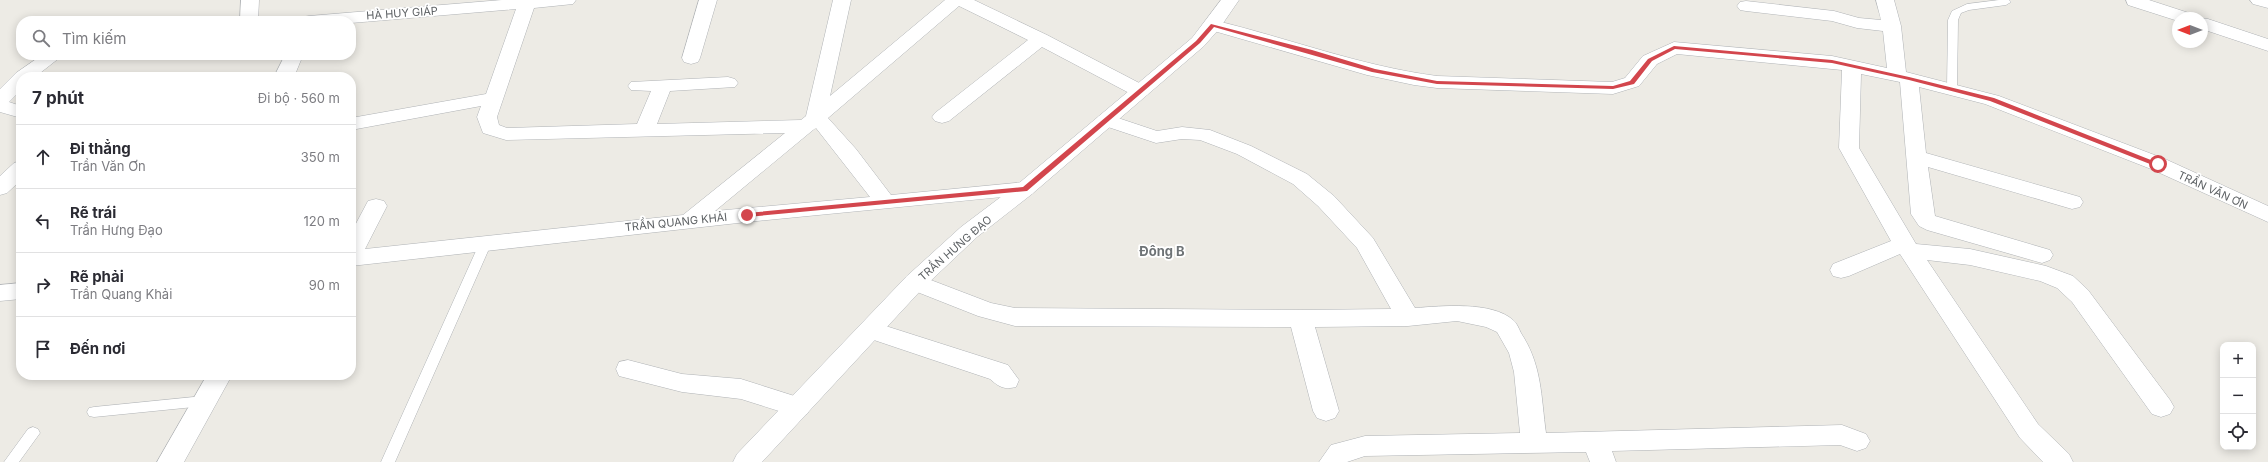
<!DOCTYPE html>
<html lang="vi">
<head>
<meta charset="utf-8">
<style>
  body { margin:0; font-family:Inter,sans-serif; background:#f2f2f3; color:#2b2b33 }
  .controls { position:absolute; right:12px; bottom:12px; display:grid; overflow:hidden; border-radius:8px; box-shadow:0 2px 10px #0003 }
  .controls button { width:36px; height:36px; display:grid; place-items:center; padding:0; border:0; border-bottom:1px solid #e1e1e2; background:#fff; color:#2b2b33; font:20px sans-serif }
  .compass { position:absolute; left:2172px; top:12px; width:36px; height:36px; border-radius:50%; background:#fff; box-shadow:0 2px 10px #0003; rotate:270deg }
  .stop { position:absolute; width:12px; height:12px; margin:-9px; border:3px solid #d3464d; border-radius:50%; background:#fff }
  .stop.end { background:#d3464d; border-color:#fff; box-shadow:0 1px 4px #0008 }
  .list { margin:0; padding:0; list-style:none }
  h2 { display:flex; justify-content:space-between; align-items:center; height:52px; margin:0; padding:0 16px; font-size:17px }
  h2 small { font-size:13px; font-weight:400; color:#7c7c81 }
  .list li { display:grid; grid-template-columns:26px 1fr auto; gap:12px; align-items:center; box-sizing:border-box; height:64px; padding:0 16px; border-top:1px solid #e1e1e2 }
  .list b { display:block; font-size:15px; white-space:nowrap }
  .list p { margin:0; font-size:13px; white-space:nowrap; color:#7c7c81 }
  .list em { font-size:13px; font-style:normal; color:#7c7c81 }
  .icon { flex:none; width:22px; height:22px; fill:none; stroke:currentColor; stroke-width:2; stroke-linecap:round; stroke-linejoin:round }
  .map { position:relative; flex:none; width:2268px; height:462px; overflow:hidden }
  .search { position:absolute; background:#fff; box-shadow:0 2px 10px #0003; left:16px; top:16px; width:340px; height:44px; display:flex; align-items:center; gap:10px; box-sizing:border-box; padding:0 14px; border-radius:16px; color:#7c7c81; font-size:15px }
  .panel { position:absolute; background:#fff; box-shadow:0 2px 10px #0003; left:16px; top:72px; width:340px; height:308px; border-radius:16px }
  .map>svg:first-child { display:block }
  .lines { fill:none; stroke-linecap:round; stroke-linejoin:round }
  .lane-casing { stroke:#b0b3b6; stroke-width:1 }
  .street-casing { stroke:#b0b3b6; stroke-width:1 }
  .secondary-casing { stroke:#b2b5b8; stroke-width:1 }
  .lane { fill:#fff; fill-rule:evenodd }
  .street { fill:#fff; fill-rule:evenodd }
  .secondary { fill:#fff; fill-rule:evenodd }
  .route { fill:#d3464d }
  .labels { text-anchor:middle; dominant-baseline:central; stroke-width:3.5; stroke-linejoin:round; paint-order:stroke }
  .street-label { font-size:11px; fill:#5d6164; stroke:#fff }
  .quarter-label { font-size:13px; font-weight:bold; fill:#6e7376; stroke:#fff }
</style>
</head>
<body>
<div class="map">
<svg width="2268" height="462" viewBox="0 0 2268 462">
  <rect width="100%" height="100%" fill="#edebe5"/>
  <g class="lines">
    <defs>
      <path id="lane" d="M1999 0H2009L2011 2 2006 5 1969 10 1961 13 1958 20 1957 89 1956 91H1948L1947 89 1948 20 1952 11 1967 4Z
        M486 238 492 242 395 462H381L480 242Z
        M204 396 209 397 211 401 209 405 204 406 94 417 89 416 87 412 89 408 94 407Z
        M33 427 38 429 40 433 19 462H4L28 429Z"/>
      <path id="street" d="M241 0H259L258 21H240Z
        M502 0H576L573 4 534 8 497 117 499 125 507 128 637 124 651 91 631 90 628 86 631 82 728 77 735 79 738 83 735 87 670 91 657 124 801 120 806 116 833 0H851L830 96 945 0H974L1047 35 1147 87 1150 91 1147 95 1140 97 1133 95 1042 47 949 121 942 123 935 121 932 117 935 113 1028 40 959 6 828 118 856 149 891 195 1025 182 1032 184 1036 189 1032 194 747 222 351 266V233L368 201 376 199 384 201 387 206 365 249 683 215 785 133 506 140 483 133 477 117 481 106 351 130V118L486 94 516 9 351 23V21H300L303 17 309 16ZM816 128 870 197 715 211 813 130Z
        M699 0H717L700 58 698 62 691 64 684 62 682 58Z
        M1876 0H1894L1901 26 1906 72 1999 96 2165 159 2268 206V222L2151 169 1985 104 1919 87 1926 153 2080 197 2083 202 2080 207 2072 209 1928 167 1935 216 2050 250 2053 255 2050 260 2042 263 1927 230 1919 226 1911 214 1900 82 1861 74 1859 148 1916 244 1970 249 2046 266 2073 276 2088 290 2170 400 2174 407 2170 414 2161 417 2152 414 2072 302 2057 288 2040 281 1970 265 1927 260 2038 424 2069 454 2073 462H2043L2020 438 1900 254 1849 276 1841 278 1833 276 1830 270 1833 264 1891 241 1839 148 1842 70 1677 54 1657 64 1639 86 1613 94 1437 88 1414 85 1367 75 1207 29 1204 25 1207 21 1213 20C1288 38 1360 66 1437 76L1612 82 1625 78 1643 56 1674 42 1832 56 1887 68 1883 31 1857 28 1832 21 1746 11 1740 10 1737 6 1740 2 1746 1 1834 11 1859 18 1881 20Z
        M2126 0H2149L2192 14 2195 18H2178V21L2128 5Z
        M2250 0H2268V8L2253 4Z
        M2200 18 2208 19 2268 39V51L2202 29Z
        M42 55H63L35 77H21V90L9 102 21 106V118L0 112V89L16 73Z
        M285 55H303L294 77H274Z
        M1106 114 1157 131 1182 127 1210 130 1251 146 1307 174 1334 196 1373 238 1415 308C1441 306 1492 301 1513 320 1517 323 1519 329 1521 333 1542 365 1541 396 1546 433L1842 425 1866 434 1870 441 1866 448 1857 451 1840 445 1612 451 1616 462H1590L1586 452 1365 456 1347 462H1319L1331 445 1365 436 1520 433 1514 372 1509 353 1497 332 1486 327 1457 321 1408 326 1315 327 1339 411 1335 418 1326 421 1317 418 1313 411 1291 327 1015 326 978 316 907 288 904 282 907 276 915 274 991 303 1015 308 1301 310 1391 309 1357 248 1318 206 1293 184 1237 154 1200 140 1182 139 1156 143 1099 124 1096 120 1099 116Z
        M21 161V180L7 193 0 195V176L14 163Z
        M21 283V299L0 301V285Z
        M870 321 1008 365 1019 380 1016 387C1004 390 999 387 990 379L862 336 858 330 862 324Z
        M628 360 682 374 741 379 807 400 811 407 807 414 798 417 741 399 682 392 619 376 616 369 619 362Z
        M207 375H232L184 462H157Z"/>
      <path id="secondary" d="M1221 0H1239L1219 29 1204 46 1032 194 977 237 923 288 762 462H733L737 454 907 276 961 227 1018 184 1192 38Z"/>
    </defs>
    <!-- lane casing -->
    <use href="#lane" class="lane-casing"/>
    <!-- street casing -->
    <use href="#street" class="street-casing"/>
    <!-- secondary casing -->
    <use href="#secondary" class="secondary-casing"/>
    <!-- lane -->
    <use href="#lane" class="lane"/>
    <!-- street -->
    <use href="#street" class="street"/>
    <!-- secondary -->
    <use href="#secondary" class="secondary"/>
  </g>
  <!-- route -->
  <path class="route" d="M1211 24 1312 50 1375 69 1437 81 1613 86 1630 81 1648 59 1674 46 1832 60 1909 77 1994 98 2161 164 2155 166 1990 101 1909 80 1832 63 1675 49 1652 61 1634 84 1613 89 1437 84 1372 72 1214 27 1200 43 1027 191 747 217 744 215 747 213 1023 187 1196 41Z"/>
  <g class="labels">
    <!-- street labels -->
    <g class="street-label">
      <text transform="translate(402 13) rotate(-4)">HÀ HUY GIÁP</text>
      <text transform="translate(2213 190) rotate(25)">TRẦN VĂN ƠN</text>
      <text transform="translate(676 222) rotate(-6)">TRẦN QUANG KHẢI</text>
      <text transform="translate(955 248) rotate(-41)">TRẦN HƯNG ĐẠO</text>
    </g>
    <!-- quarter labels -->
    <g class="quarter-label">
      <text x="1162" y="251">Đông B</text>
    </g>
  </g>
</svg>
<div class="controls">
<button>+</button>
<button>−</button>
<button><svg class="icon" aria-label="locate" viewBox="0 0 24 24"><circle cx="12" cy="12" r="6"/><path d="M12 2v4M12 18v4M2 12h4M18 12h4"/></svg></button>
</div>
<svg class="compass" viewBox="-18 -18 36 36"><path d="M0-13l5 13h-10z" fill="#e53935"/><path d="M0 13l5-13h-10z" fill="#7c7c81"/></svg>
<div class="stop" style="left:2158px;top:164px"></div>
<div class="stop end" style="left:747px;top:215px"></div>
<div class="search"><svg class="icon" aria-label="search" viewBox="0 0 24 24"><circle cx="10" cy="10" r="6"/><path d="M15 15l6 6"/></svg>Tìm kiếm</div>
<section class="panel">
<h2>7 phút<small>Đi bộ · 560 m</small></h2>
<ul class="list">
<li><svg class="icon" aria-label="ahead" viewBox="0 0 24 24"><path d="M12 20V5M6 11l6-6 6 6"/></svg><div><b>Đi thẳng</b><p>Trần Văn Ơn</p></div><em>350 m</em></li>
<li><svg class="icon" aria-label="left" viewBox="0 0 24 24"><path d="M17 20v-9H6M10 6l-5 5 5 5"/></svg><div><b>Rẽ trái</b><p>Trần Hưng Đạo</p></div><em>120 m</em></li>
<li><svg class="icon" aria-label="right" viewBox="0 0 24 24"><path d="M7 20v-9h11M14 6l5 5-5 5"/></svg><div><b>Rẽ phải</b><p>Trần Quang Khải</p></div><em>90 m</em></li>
<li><svg class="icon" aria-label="arrive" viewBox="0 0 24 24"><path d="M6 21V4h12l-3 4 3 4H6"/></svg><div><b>Đến nơi</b></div></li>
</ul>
</section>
</div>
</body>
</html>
